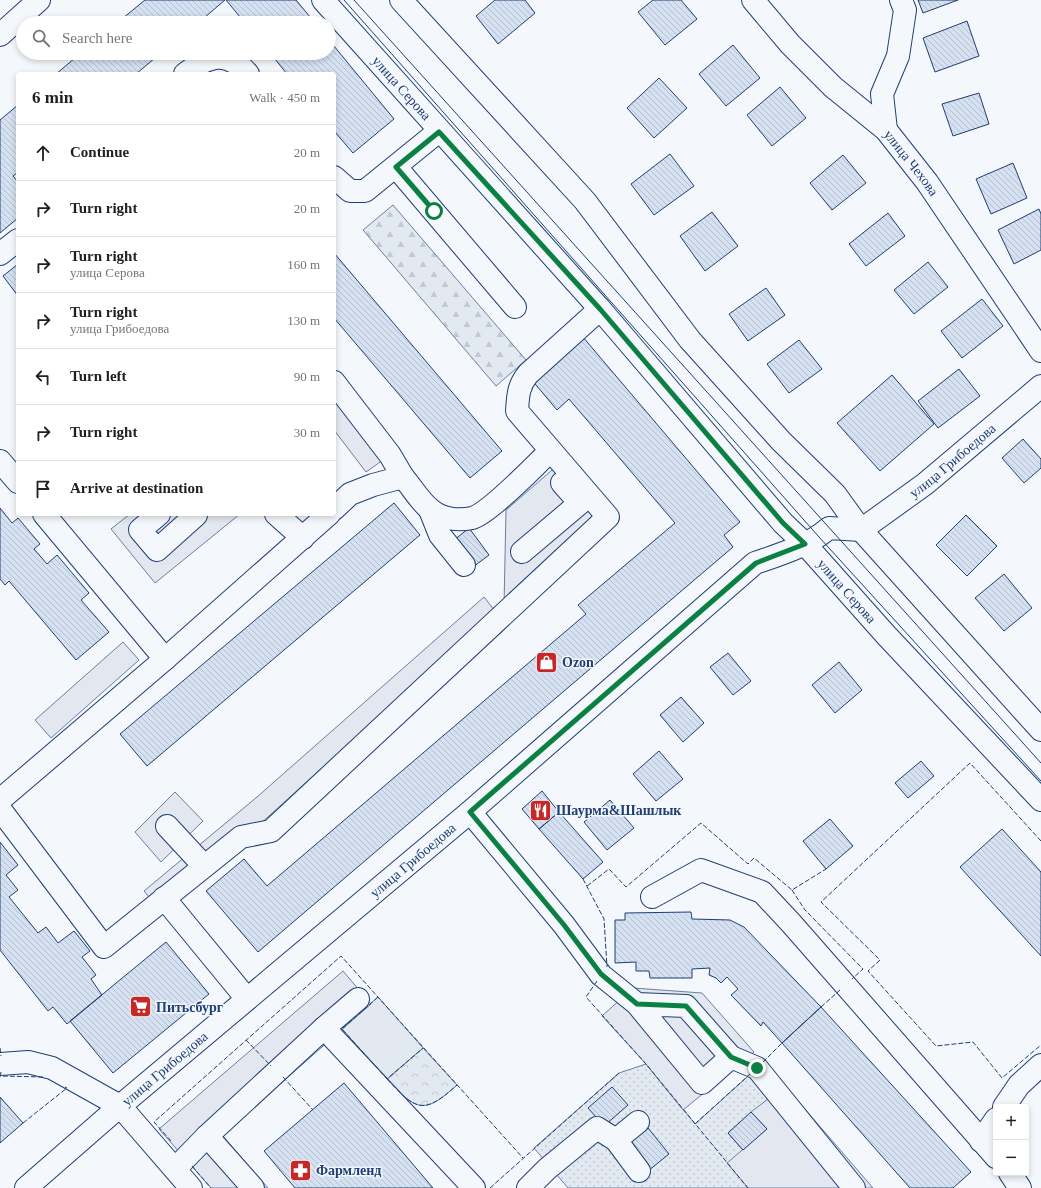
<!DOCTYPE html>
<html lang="en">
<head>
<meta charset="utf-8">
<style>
  body { margin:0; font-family:"Times New Roman",serif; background:#f2f2f2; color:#202124 }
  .controls { position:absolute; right:12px; bottom:12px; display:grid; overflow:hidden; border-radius:4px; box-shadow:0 2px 6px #0003 }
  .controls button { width:36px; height:36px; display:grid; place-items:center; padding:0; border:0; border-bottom:1px solid #e0e0e0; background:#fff; color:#202124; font:20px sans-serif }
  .stop { position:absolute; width:12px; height:12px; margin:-9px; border:3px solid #0b8043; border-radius:50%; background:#fff }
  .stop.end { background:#0b8043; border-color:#fff; box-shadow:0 1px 4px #0008 }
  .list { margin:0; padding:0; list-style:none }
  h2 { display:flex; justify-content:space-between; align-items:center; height:52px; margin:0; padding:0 16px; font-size:17px }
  h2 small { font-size:13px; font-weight:400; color:#757577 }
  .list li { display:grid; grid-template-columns:26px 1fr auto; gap:12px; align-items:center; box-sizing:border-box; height:56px; padding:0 16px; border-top:1px solid #e0e0e0 }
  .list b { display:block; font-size:15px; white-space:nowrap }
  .list p { margin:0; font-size:13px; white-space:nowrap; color:#757577 }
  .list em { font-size:13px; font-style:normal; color:#757577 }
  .icon { flex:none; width:22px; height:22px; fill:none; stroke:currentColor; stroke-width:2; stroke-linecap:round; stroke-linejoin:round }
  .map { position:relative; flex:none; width:1041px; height:1188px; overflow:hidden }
  .search { position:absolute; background:#fff; box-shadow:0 2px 6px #0003; left:16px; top:16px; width:320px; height:44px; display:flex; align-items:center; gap:10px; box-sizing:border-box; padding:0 14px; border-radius:22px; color:#757577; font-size:15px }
  .panel { position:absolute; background:#fff; box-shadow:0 2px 6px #0003; left:16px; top:72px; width:320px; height:444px; border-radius:4px }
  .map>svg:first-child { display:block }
  .grass { fill:url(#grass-dots); stroke:#687fa3 }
  .forest { fill:url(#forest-firs); stroke:#687fa3 }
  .park { fill:url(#park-crowns); stroke:#687fa3 }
  .garden { fill:#e3e9f0; stroke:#687fa3 }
  .parking { fill:#e3e8f0; stroke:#687fa3 }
  .building { fill:url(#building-back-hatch); stroke:#1d3f73 }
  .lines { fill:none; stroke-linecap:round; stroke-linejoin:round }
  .minor-casing { stroke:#1d3f73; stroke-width:24 }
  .minor { stroke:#f4f7fb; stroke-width:22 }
  .tram { stroke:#1d3f73; stroke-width:1 }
  .fence { stroke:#1d3f73; stroke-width:1; stroke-dasharray:5 2; stroke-linecap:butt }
  .route { stroke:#0b8043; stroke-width:5 }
  .labels { text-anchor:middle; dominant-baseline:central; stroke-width:3; stroke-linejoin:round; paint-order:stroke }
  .street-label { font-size:14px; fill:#1d3f73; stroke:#f4f7fb }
  .poi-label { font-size:14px; font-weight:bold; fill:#1d3f73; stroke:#f4f7fb; text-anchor:start }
</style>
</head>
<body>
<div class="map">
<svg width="1041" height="1188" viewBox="0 0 1041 1188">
  <defs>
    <pattern id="grass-dots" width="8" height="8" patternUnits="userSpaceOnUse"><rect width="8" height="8" fill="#e3e9f0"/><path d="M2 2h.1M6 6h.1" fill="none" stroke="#c2c9d1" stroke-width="1.8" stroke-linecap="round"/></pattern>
    <pattern id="forest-firs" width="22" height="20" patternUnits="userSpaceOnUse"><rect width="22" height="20" fill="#e3e9f0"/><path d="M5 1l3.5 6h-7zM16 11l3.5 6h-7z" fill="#c2c9d1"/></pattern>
    <pattern id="park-crowns" width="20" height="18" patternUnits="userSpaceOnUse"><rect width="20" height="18" fill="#e3e9f0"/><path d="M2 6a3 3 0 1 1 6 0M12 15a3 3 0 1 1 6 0" fill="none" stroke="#c2c9d1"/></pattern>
    <pattern id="building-back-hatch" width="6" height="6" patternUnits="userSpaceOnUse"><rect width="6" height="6" fill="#d5e0f0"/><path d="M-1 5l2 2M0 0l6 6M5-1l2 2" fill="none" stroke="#b6c1d1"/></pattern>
  </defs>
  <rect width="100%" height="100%" fill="#f4f7fb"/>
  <!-- grass -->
  <path class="grass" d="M646 1064 695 1124 754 1071 774 1094 728 1133 743 1150 763 1188H568L534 1148 619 1073Z"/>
  <!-- forest -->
  <path class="forest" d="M393 205 526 360 496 386 363 230Z"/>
  <!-- park -->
  <path class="park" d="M423 1048 457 1085C423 1116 416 1110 387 1079Z"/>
  <!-- garden -->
  <path class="garden" d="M378 997 423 1048 387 1079 342 1029Z"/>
  <!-- parking -->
  <path class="parking" d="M334 394 383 460 366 472 334 430Z
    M559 464 604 516 504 606 506 510Z
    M130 514H240L155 583 111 529Z
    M484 597 495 611 259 825 154 903 144 891 257 797Z
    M123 642 139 660 51 738 35 720Z
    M175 792 203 821 161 862 135 832Z
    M343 971 371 1004 222 1135 268 1188H211L159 1129Z
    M633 988 702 993 754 1052 683 1110 646 1064 602 1016Z
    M785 1086 873 1188H748L727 1163 767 1129 751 1112Z"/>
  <!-- building -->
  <path class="building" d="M145 0H225L198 23H117Z
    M226 0H296L315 23H245Z
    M495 0H525L535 13 498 44 476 16Z
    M653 0H681L697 19 665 45 638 12Z
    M918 0H958L923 13Z
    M967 21 979 56 935 72 923 38Z
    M329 40 394 119 353 153 334 131V74H287L270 53H329Z
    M733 45 760 78 726 106 699 74Z
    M81 53H161L136 74H56Z
    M659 78 687 108 654 138 627 108Z
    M780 87 806 118 772 146 747 115Z
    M979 93 989 124 953 136 942 104Z
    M18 105V172L13 176 18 182V218L0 233V120Z
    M670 154 694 186 654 215 631 184Z
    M843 155 866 183 832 210 810 183Z
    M1013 163 1027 198 991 214 976 179Z
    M1039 209 1041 214V250L1014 264 998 230Z
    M712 212 738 246 705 271 680 236Z
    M888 213 905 236 866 266 849 244Z
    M334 253 502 451 470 478 334 318Z
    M928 262 948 287 914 314 894 290Z
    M18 264V296L3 276Z
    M766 288 785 315 748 341 729 314Z
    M982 299 1003 326 962 358 941 331Z
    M582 336 740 522 724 535 733 547 258 952 206 891 244 859 267 886 586 614 578 605 675 523 569 399 557 410 531 379Z
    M799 340 822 369 789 393 767 364Z
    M959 369 980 396 938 428 918 401Z
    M892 375 934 424 880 471 837 423Z
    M1023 439 1041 459V468L1024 483 1002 458Z
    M394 503 420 535 147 766 120 734Z
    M0 508 12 523 18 518 40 544 34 549 47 564 57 555 89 593 81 600 109 632 76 660 9 581 5 585 0 579Z
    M966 515 997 546 967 576 936 545Z
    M469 528 489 555 473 567 453 541Z
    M1004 574 1032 608 1004 631 975 598Z
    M728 653 751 681 733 695 710 667Z
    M839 662 862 690 835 713 812 685Z
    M681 697 704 723 683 742 660 715Z
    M659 751 683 779 656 801 633 774Z
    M921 761 934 776 908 798 895 783Z
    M542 791 559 812 539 829 522 809Z
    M610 800 634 828 607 850 584 822Z
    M559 812 603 862 583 879 539 829Z
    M830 819 853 846 826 869 803 841Z
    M1002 829 1041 872V956L960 867Z
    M0 842 18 865 6 875 18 890 9 897 38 933 46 927 58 943 74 931 90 951 82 957 96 975 91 979 102 995 67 1024 53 1007 48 1011 0 950Z
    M691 912 692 919 730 920 744 927 821 1007 782 1043 763 1022 761 1026 731 995 738 989 727 977 721 983 716 978 709 975 710 968 692 969V978H650L649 971H636V962L615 963V920H625V913Z
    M166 942 209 994 113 1073 70 1021Z
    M821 1007 971 1172 953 1188H910L782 1043Z
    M344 1083 433 1188H295L264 1151Z
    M612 1087 628 1105 604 1126 588 1108Z
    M0 1097 23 1123 0 1143Z
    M751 1112 767 1129 743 1150 728 1133Z
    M648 1128 669 1154 648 1171 627 1145Z"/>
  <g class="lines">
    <defs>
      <g id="minor">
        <path id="s1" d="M323 0 600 309 783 523 805 544 886 635 1041 800"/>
        <path d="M401 0 585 201 690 340 781 441 835 494 861 530 1041 730"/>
        <path id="s2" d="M753 0 790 44 833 87 886 130 927 182 1041 351"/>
        <path d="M0 35 39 0"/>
        <path d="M185 74C208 56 226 49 248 74"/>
        <path d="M886 130 882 94 898 56 905 10 901 0"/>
        <path d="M396 167 515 307"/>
        <path d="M334 177 350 191H365L439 131"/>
        <path d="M0 254 18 240"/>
        <path d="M334 382 390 455 403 477"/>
        <path d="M0 461 18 482"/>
        <path d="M334 509 350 494 373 485 403 477C412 487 420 502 431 510 442 519 458 521 472 518 488 514 536 465 550 451"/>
        <path d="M430 510 440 535 464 565"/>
        <path d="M44 514 165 659"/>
        <path d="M159 514 140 530 157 550 196 515"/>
        <path d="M276 514 303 538"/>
        <path id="s3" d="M861 530 925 484 1041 386"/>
        <path d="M522 552 580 503 562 483"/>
        <path d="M0 800 165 659 329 514"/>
        <path d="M0 809 104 947 241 837 271 831 608 517 517 411C518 396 518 386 528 374L600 309"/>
        <path d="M470 812 564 925 601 975 637 1004 702 1083 731 1057 686 1006 637 1004"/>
        <path d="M167 826 204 866"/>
        <path d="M652 897 701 870 762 892 791 923 996 1157"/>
        <path d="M164 898 247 999"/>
        <path d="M324 1028 358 999"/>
        <path d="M731 1057 757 1068 854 1188"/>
        <path d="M0 1064 28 1062 52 1068 120 1106 191 1188"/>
        <path d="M1004 1107 1019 1085 1041 1065"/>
        <path d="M207 1136 253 1188"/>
        <path d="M616 1140 638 1122"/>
        <path d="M981 1141 996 1119"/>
        <path d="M175 1169 207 1136 324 1028 474 1188"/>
        <path d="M1010 1173 1020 1188"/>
        <path id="s4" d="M26 1188 120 1106 470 812 755 563C781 554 808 546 829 528L861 530"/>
        <path d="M528 1188 547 1169 597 1128 616 1140 639 1171"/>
      </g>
    </defs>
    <!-- minor casing -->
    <use href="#minor" class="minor-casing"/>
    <!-- minor -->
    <use href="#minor" class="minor"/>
    <!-- tram -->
    <path class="tram" d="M344 0 819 537 1041 781
      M354 0 1041 763"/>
    <!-- fence -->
    <path class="fence" d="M1041 841 970 763 821 902 880 960 868 971 936 1046 973 1042 1002 1078 1041 1045
      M583 879 604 919 607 967
      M587 886 609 869 626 887 701 823 748 864 754 858 792 890 826 869
      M792 890 805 910 863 969 852 979
      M597 981 586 997 646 1064 748 1188
      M378 997 342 1029 387 1079 423 1048
      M821 1007 840 990
      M246 1040 271 1066
      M0 1048 1 1056
      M763 1062 782 1043
      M1 1072 0 1076 44 1077
      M283 1077 313 1110
      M387 1079C416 1110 423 1116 457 1085
      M23 1123 67 1088 65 1087
      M695 1124 750 1074
      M171 1141 154 1122 341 956 523 1158
      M192 1166 211 1188
      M490 1188 619 1073"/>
  </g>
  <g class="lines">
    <!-- route -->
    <path class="route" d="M434 211 396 167 439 132 600 309 783 523 805 544 756 563 470 812 564 925 601 974 637 1004 686 1006 731 1057 757 1068"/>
  </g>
  <!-- icons -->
  <defs>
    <symbol id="shop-square" viewBox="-11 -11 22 22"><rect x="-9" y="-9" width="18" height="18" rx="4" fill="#c62828" stroke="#f4f7fb"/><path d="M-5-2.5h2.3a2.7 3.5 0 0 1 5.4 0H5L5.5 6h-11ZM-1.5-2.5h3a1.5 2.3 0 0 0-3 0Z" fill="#fff"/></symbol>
    <symbol id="restaurant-square" viewBox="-11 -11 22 22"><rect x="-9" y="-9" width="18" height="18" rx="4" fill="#c62828" stroke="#f4f7fb"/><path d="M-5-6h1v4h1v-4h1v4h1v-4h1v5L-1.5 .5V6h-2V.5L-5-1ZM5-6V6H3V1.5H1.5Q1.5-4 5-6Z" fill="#fff"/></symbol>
    <symbol id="supermarket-square" viewBox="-11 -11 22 22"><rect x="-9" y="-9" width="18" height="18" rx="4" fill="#c62828" stroke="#f4f7fb"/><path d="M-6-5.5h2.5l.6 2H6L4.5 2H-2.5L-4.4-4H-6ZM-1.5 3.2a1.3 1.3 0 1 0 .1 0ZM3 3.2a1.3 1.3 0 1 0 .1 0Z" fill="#fff"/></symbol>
    <symbol id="pharmacy-square" viewBox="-11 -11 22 22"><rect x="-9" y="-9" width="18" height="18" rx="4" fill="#c62828" stroke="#f4f7fb"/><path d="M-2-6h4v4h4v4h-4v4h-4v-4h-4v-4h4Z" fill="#fff"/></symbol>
  </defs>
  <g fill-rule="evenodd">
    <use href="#shop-square" x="534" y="650" width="25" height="25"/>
    <use href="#restaurant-square" x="528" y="798" width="25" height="25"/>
    <use href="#supermarket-square" x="128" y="994" width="25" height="25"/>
    <use href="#pharmacy-square" x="288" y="1158" width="25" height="25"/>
  </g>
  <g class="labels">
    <!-- street labels -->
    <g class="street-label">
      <text stroke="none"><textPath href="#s1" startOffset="118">улица Серова</textPath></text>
      <text stroke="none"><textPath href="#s2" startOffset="228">улица Чехова</textPath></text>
      <text stroke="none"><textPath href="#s3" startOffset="115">улица Грибоедова</textPath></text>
      <text stroke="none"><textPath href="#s1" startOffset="790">улица Серова</textPath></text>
      <text stroke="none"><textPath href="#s4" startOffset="507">улица Грибоедова</textPath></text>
      <text stroke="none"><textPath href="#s4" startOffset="183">улица Грибоедова</textPath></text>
    </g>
    <!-- poi labels -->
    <g class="poi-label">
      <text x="562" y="662">Ozon</text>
      <text x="556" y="810">Шаурма&amp;Шашлык</text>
      <text x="156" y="1007">Питьсбург</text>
      <text x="316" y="1170">Фармленд</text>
    </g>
  </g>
</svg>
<div class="controls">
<button>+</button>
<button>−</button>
</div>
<div class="stop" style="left:434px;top:211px"></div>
<div class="stop end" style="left:757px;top:1068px"></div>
<div class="search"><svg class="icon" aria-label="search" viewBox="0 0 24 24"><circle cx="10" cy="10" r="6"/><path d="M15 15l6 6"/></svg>Search here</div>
<section class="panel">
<h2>6 min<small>Walk · 450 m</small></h2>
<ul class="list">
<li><svg class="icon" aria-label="ahead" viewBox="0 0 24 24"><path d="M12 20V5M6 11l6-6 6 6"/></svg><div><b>Continue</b></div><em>20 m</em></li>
<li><svg class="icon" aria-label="right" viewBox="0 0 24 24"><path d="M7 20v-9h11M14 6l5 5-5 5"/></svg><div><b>Turn right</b></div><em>20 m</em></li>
<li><svg class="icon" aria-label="right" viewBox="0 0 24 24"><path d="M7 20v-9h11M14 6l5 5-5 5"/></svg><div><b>Turn right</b><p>улица Серова</p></div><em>160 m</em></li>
<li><svg class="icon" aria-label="right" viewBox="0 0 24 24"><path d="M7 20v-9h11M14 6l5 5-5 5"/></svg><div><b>Turn right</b><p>улица Грибоедова</p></div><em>130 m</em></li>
<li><svg class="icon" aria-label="left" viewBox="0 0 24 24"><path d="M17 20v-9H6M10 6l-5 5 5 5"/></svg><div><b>Turn left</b></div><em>90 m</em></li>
<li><svg class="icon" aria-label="right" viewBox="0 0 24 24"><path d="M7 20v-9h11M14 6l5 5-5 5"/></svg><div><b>Turn right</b></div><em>30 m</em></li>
<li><svg class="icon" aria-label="arrive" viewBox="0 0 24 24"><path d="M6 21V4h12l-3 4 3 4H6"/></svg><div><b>Arrive at destination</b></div></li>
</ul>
</section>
</div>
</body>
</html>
